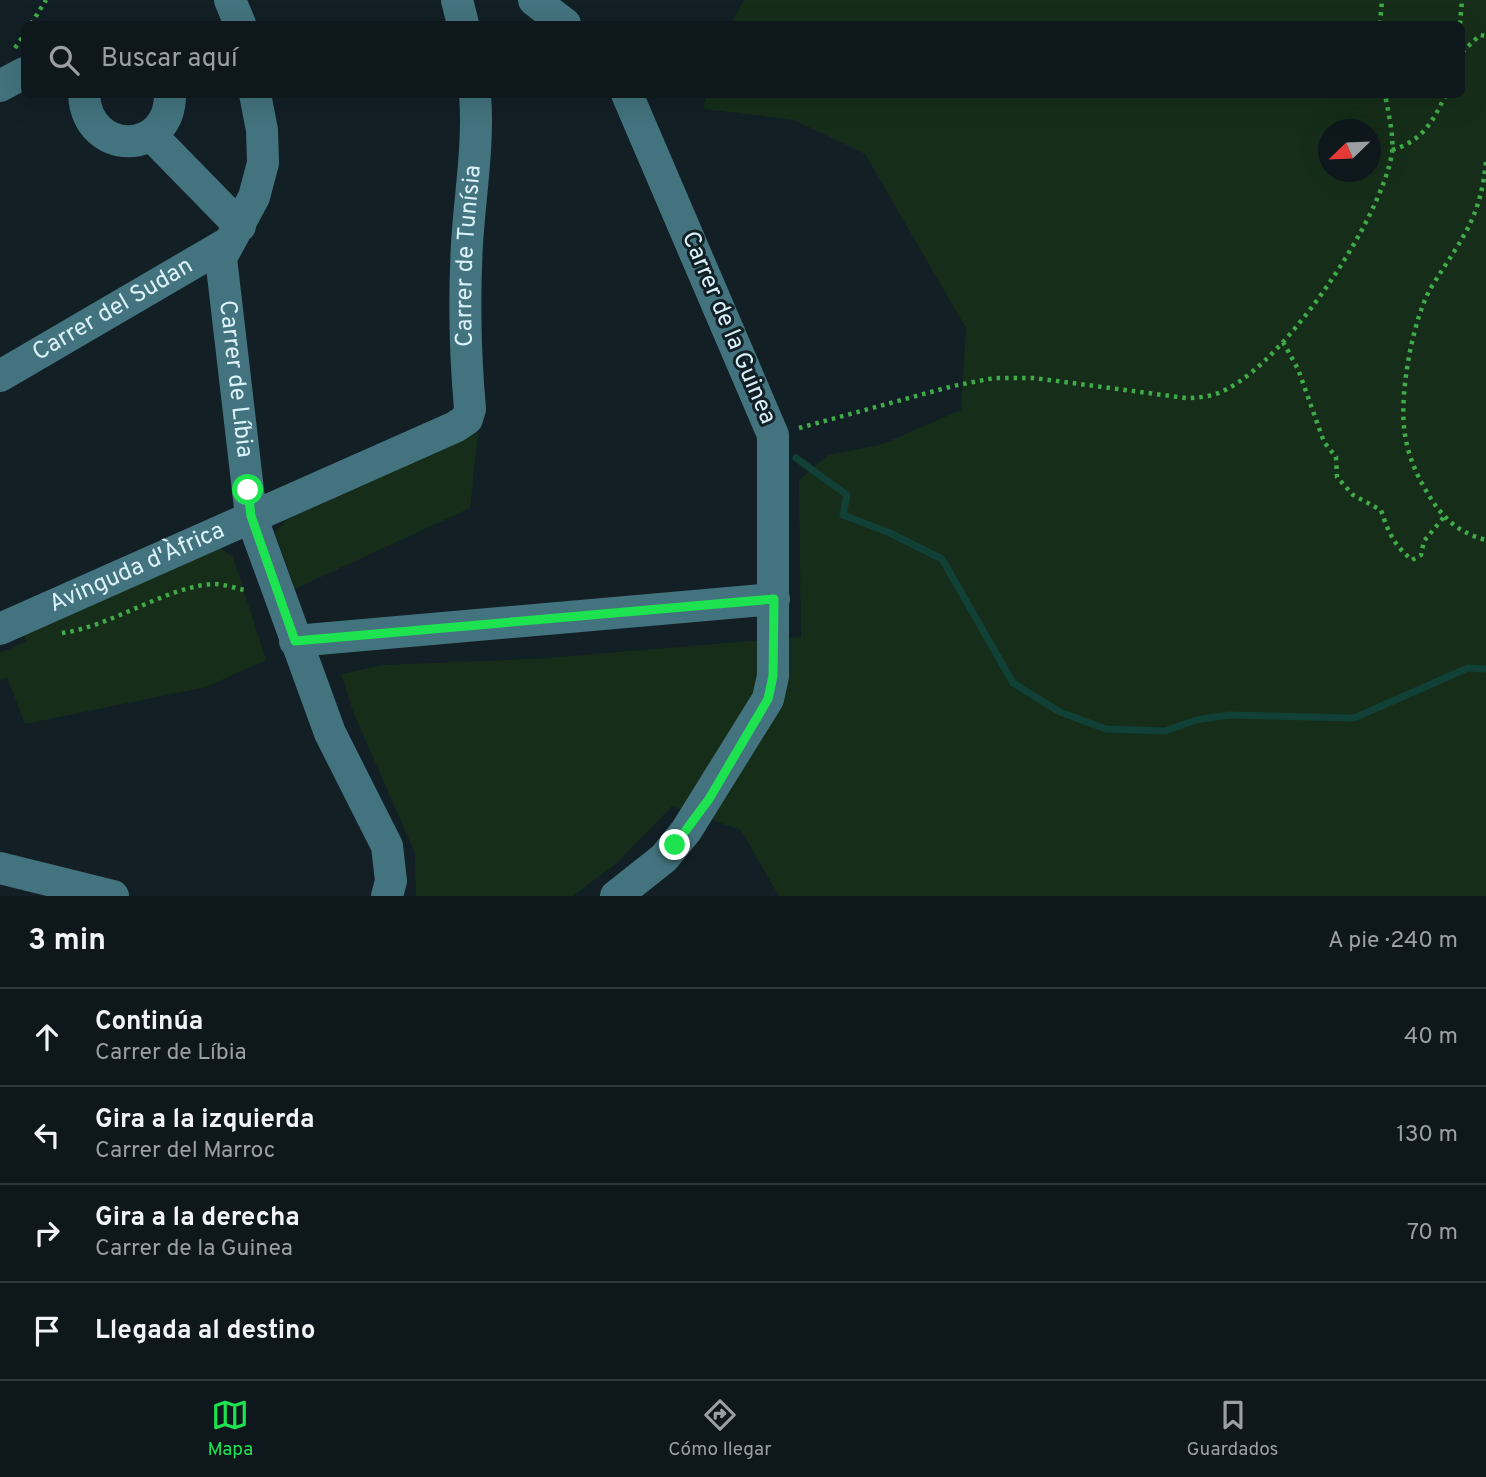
<!DOCTYPE html>
<html lang="es">
<head>
<meta charset="utf-8">
<style>
  body { margin:0; font-family:Overpass,sans-serif; background:#172025; color:#f1f3f6 }
  .compass { position:absolute; left:1318px; top:119px; width:63px; height:63px; border-radius:50%; background:#0e171c; box-shadow:0 7px 28px #0002; rotate:247deg }
  .stop { position:absolute; width:21px; height:21px; margin:-16px; border:5px solid #1ee350; border-radius:50%; background:#fff }
  .stop.end { background:#1ee350; border-color:#fff; box-shadow:0 2px 7px #0008 }
  .list { margin:0; padding:0; list-style:none }
  h2 { display:flex; justify-content:space-between; align-items:center; height:91px; margin:0; padding:0 28px; font-size:30px }
  h2 small { font-size:23px; font-weight:400; color:#9b9fa3 }
  .list li { display:grid; grid-template-columns:46px 1fr auto; gap:21px; align-items:center; box-sizing:border-box; height:98px; padding:0 28px; border-top:2px solid #2e363b }
  .list b { display:block; font-size:26px; white-space:nowrap }
  .list p { margin:0; font-size:23px; white-space:nowrap; color:#9b9fa3 }
  .list em { font-size:23px; font-style:normal; color:#9b9fa3 }
  .icon { flex:none; width:38px; height:38px; fill:none; stroke:currentColor; stroke-width:2; stroke-linecap:round; stroke-linejoin:round }
  .map { position:relative; flex:none; width:1486px; height:896px; overflow:hidden }
  .search { position:absolute; background:#0e171c; box-shadow:0 7px 28px #0002; left:21px; right:21px; top:21px; height:77px; display:flex; align-items:center; gap:18px; box-sizing:border-box; padding:0 24px; border-radius:10px; color:#9b9fa3; font-size:26px }
  .sheet { height:483px; background:#0e171c }
  nav { display:flex; justify-content:space-around; align-items:center; box-sizing:border-box; height:98px; border-top:2px solid #2e363b; background:#0e171c; font-size:19px; color:#9b9fa3 }
  nav a { display:grid; justify-items:center; gap:4px }
  nav .on { color:#1ee350 }
  .map>svg:first-child { display:block }
  .green { fill:#162e19; fill-rule:evenodd }
  .lines { fill:none; stroke-linecap:round; stroke-linejoin:round }
  .stream { stroke:#114036; stroke-width:7 }
  .path { stroke:#3fab49; stroke-width:4.5; stroke-dasharray:3.5 5; stroke-linecap:butt }
  .minor { stroke:#43737e; stroke-width:32 }
  .route { stroke:#1ee350; stroke-width:9 }
  .labels { text-anchor:middle; dominant-baseline:central; stroke-width:6; stroke-linejoin:round; paint-order:stroke }
  .street-label { font-size:24px; fill:#dbf2fb; stroke:#121f25 }
</style>
</head>
<body>
<div class="map">
<svg width="1486" height="896" viewBox="0 0 1486 896">
  <rect width="100%" height="100%" fill="#121f25"/>
  <!-- green -->
  <path class="green" d="M744 0H1486V896H779L741 830 672 806 618 862 573 896H416L415 853 354 714 341 674 383 665 535 659 801 637 799 480 828 455 880 445 961 410 966 328 865 154 794 120 703 109 707 95 1462 94V24H731ZM1328 130H1370V172H1328Z
    M478 432 470 508 295 589 275 533 286 520Z
    M216 545 233 557 266 660 206 687 25 724 7 677 0 680V653L27 641 22 631Z"/>
  <g class="lines">
    <!-- stream -->
    <path class="stream" d="M796 458 847 495 843 515 890 533 942 559 1013 683 1060 712 1106 729 1165 731 1196 720 1229 715 1354 718 1468 668 1486 669"/>
    <!-- path -->
    <path class="path" d="M31 24 46 0
      M1380 24 1382 0
      M1460 24 1462 0
      M15 48 24 35
      M1462 52 1480 35 1486 36
      M1392 150C1422 141 1433 122 1446 94
      M1486 162C1480 221 1461 239 1432 286 1413 317 1400 391 1404 427 1406 448 1413 468 1424 487 1439 514 1455 532 1486 540
      M1283 342 1298 369 1324 442 1336 457 1337 477 1353 495 1381 510C1388 532 1394 545 1412 560L1421 555 1424 541 1444 517
      M799 428 953 386 994 378H1034L1186 398C1200 398 1215 396 1227 389 1288 358 1381 220 1392 153 1394 135 1388 112 1385 94
      M62 633C113 626 165 587 213 584 223 584 235 588 245 590"/>
    <!-- minor -->
    <g class="minor">
      <path d="M230 0 240 24"/>
      <path d="M457 0 463 24"/>
      <path d="M534 0 565 24"/>
      <path d="M0 86 24 73"/>
      <path d="M84 94C87 158 171 156 170 94"/>
      <path id="s1" d="M255 94 262 130 263 163 254 197 221 258 251 516 330 733 387 846 391 881 387 896"/>
      <path d="M151 135 240 226"/>
      <path id="s2" d="M0 376 226 244"/>
      <path id="s3" d="M0 629 455 427 467 419 470 409C465 353 464 299 467 244 470 193 479 145 475 94"/>
      <path d="M295 641 774 599"/>
      <path d="M0 868 113 896"/>
      <path d="M616 896 664 858 686 831 768 699 773 676V435L627 94"/>
    </g>
  </g>
  <g class="lines">
    <!-- route -->
    <path class="route" d="M248 490 251 516 295 641 774 599 773 676 768 699 709 799 675 845"/>
  </g>
  <g class="labels">
    <!-- street labels -->
    <g class="street-label">
      <text stroke="none"><textPath href="#s3" startOffset="676">Carrer de Tunísia</textPath></text>
      <text stroke="none"><textPath href="#s2" startOffset="131">Carrer del Sudan</textPath></text>
      <text transform="translate(728 328) rotate(67)">Carrer de la Guinea</text>
      <text stroke="none"><textPath href="#s1" startOffset="296">Carrer de Líbia</textPath></text>
      <text stroke="none"><textPath href="#s3" startOffset="150">Avinguda d'Àfrica</textPath></text>
    </g>
  </g>
</svg>
<svg class="compass" viewBox="-18 -18 36 36"><path d="M0-13l5 13h-10z" fill="#e53935"/><path d="M0 13l5-13h-10z" fill="#9b9fa3"/></svg>
<div class="stop" style="left:248px;top:490px"></div>
<div class="stop end" style="left:675px;top:845px"></div>
<div class="search"><svg class="icon" aria-label="search" viewBox="0 0 24 24"><circle cx="10" cy="10" r="6"/><path d="M15 15l6 6"/></svg>Buscar aquí</div>
</div>
<section class="sheet">
<h2>3 min<small>A pie · 240 m</small></h2>
<ul class="list">
<li><svg class="icon" aria-label="ahead" viewBox="0 0 24 24"><path d="M12 20V5M6 11l6-6 6 6"/></svg><div><b>Continúa</b><p>Carrer de Líbia</p></div><em>40 m</em></li>
<li><svg class="icon" aria-label="left" viewBox="0 0 24 24"><path d="M17 20v-9H6M10 6l-5 5 5 5"/></svg><div><b>Gira a la izquierda</b><p>Carrer del Marroc</p></div><em>130 m</em></li>
<li><svg class="icon" aria-label="right" viewBox="0 0 24 24"><path d="M7 20v-9h11M14 6l5 5-5 5"/></svg><div><b>Gira a la derecha</b><p>Carrer de la Guinea</p></div><em>70 m</em></li>
<li><svg class="icon" aria-label="arrive" viewBox="0 0 24 24"><path d="M6 21V4h12l-3 4 3 4H6"/></svg><div><b>Llegada al destino</b></div></li>
</ul>
</section>
<nav>
<a class="on"><svg class="icon" aria-label="map" viewBox="0 0 24 24"><path d="M3 6l6-2 6 2 6-2v14l-6 2-6-2-6 2zM9 4v14M15 6v14"/></svg>Mapa</a>
<a><svg class="icon" aria-label="directions" viewBox="0 0 24 24"><path d="M12 3l9 9-9 9-9-9zM9 14v-3h6M13 9l2 2-2 2"/></svg>Cómo llegar</a>
<a><svg class="icon" aria-label="saved" viewBox="0 0 24 24"><path d="M7 4h10v16l-5-4-5 4z"/></svg>Guardados</a>
</nav>
</body>
</html>
